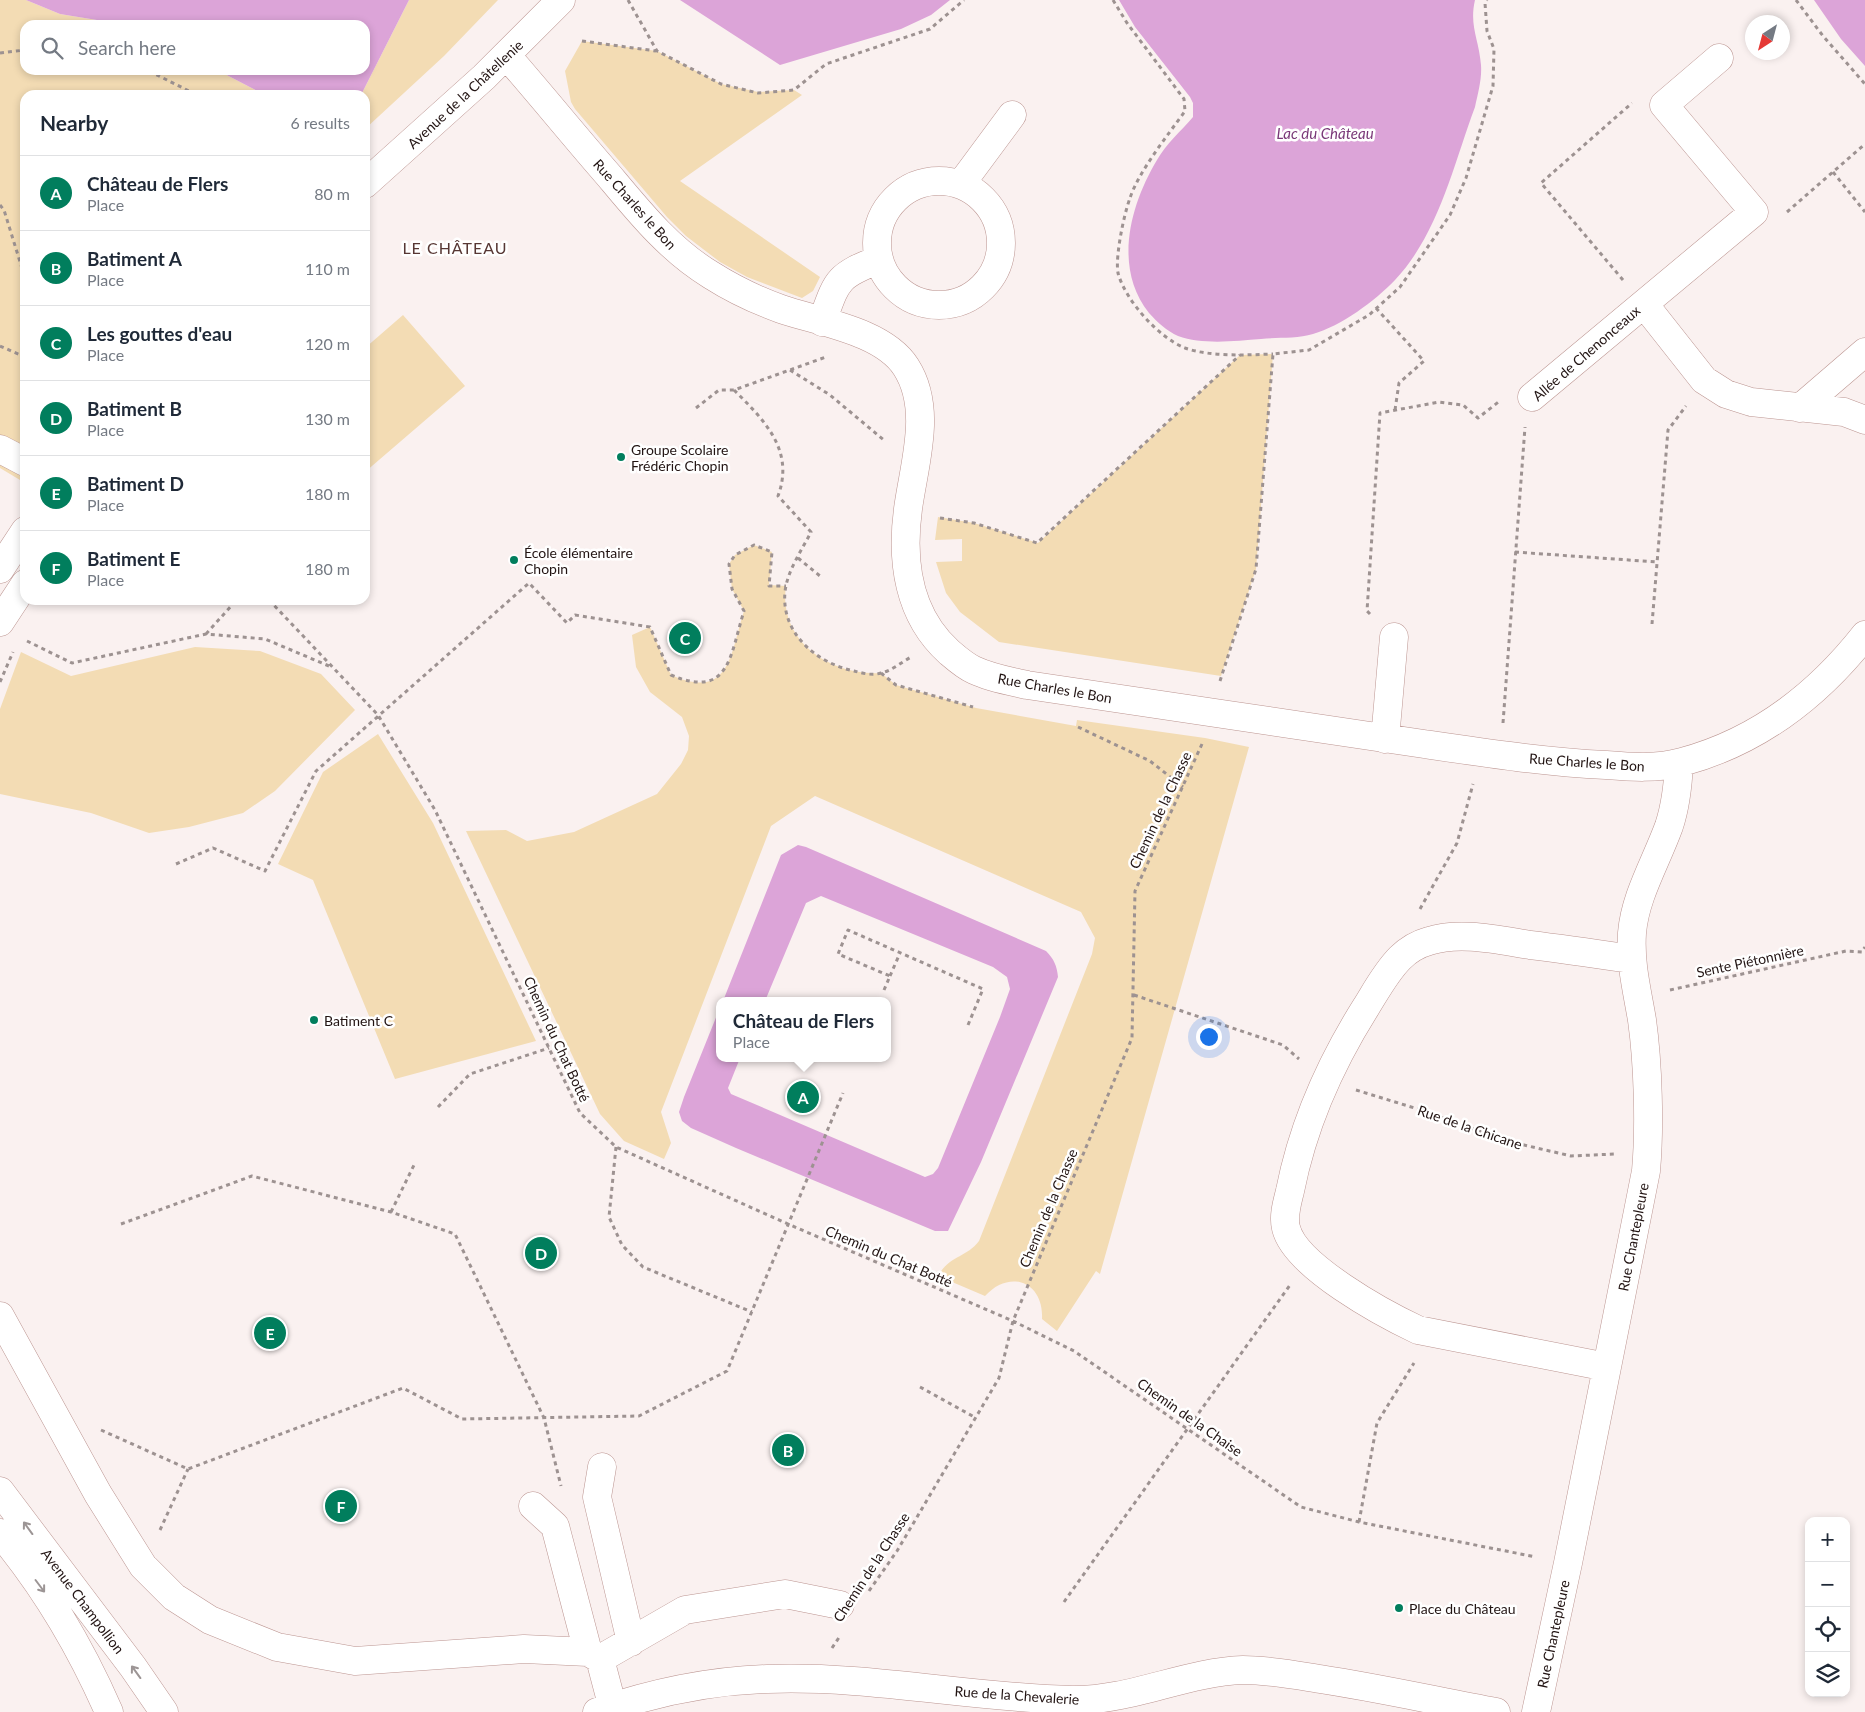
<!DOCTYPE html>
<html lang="en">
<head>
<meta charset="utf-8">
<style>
  body { margin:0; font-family:Lato,sans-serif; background:#f6f6f7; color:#1f2937 }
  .controls { position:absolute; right:15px; bottom:15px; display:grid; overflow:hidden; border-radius:10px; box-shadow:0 2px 8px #0003 }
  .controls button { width:45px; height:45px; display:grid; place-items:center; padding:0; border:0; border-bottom:1px solid #e0e1e3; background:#fff; color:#1f2937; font:25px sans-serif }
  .compass { position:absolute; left:1745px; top:15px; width:45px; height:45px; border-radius:50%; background:#fff; box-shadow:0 2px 8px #0003; rotate:216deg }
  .you { position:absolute; left:1208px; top:1036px; width:18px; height:18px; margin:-12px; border:4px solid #fff; border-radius:50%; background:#1a73e8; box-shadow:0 0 0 8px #1a73e833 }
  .badge { display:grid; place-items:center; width:32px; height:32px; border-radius:50%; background:#017e5d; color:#fff; font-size:16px; font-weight:700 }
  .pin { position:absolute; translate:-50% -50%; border:2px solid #fff; box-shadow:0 1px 5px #0006 }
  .popup { position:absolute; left:716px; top:997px; width:175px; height:65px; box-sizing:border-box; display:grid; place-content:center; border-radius:10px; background:#fff; filter:drop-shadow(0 1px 4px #0005); font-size:16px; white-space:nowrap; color:#747a83 }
  .popup b { font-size:19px; color:#1f2937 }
  .popup::after { content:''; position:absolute; left:50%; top:100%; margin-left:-10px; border:10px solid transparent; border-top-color:#fff }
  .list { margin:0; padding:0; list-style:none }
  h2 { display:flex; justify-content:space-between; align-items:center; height:65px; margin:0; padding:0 20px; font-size:21px }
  h2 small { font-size:16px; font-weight:400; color:#747a83 }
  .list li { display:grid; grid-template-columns:32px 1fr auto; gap:15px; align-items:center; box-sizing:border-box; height:75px; padding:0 20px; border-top:1px solid #e0e1e3 }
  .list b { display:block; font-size:19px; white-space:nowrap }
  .list p { margin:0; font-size:16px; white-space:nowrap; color:#747a83 }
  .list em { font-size:16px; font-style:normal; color:#747a83 }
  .icon { flex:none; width:28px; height:28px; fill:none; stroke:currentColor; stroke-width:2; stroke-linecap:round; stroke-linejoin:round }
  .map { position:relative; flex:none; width:1865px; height:1712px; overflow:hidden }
  .search { position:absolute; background:#fff; box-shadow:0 2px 8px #0003; left:20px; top:20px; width:350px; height:55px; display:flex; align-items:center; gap:12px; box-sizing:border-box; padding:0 18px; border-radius:15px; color:#747a83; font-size:19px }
  .panel { position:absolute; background:#fff; box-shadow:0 2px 8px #0003; left:20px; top:90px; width:350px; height:515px; border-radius:15px }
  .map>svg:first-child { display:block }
  .green { fill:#f3dcb4 }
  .water { fill:#dca4d8 }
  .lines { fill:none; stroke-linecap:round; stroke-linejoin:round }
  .minor-casing { stroke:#bc9591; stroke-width:29 }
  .path { stroke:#9d9291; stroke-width:3; stroke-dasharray:4 4; stroke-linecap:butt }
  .minor { stroke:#fff; stroke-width:28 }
  .oneway { stroke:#9c9595 }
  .poi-dot { fill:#017e5d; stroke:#fff; stroke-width:2 }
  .labels { text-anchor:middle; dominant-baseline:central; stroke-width:5; stroke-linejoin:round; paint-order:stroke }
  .street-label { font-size:14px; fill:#221413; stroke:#fff }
  .poi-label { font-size:14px; fill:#221413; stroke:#fff; text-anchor:start }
  .water-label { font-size:15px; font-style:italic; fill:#7a3878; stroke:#fff }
  .quarter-label { font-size:16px; letter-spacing:1px; fill:#573734; stroke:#fff }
</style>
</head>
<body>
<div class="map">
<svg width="1865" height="1712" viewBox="0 0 1865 1712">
  <rect width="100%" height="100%" fill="#faf1f0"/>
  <!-- green -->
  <path class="green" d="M0 0H26L60 14 103 21 112 25H25V70H217L265 95H25V483L0 468Z
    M409 0H498L444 56 365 129V95H361Z
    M582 41 657 51 721 84 758 92 794 90 802 95 680 181 820 277 813 291 802 298 747 277 720 262 686 236 667 217 575 109 571 102 565 71Z
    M403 315 465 386 365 472V348Z
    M1273 354 1256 569 1221 676 999 642 960 612 946 593 936 562 962 561V539L935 540 938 517 974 523 1038 543 1240 355Z
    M754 545 772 552 769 585 786 586C778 641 830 676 881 673L896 685 976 708 1076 726 1077 720 1205 738 1249 747 1100 1274 1096 1271 1057 1331 1042 1319C1044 1281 1009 1269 985 1296L938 1276C950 1255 966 1258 979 1241L1092 954 1095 938 1081 912 815 796 771 826 661 1112 671 1143 664 1159 624 1141 600 1114 466 831 506 830 527 841 574 832 657 794 681 764 688 750 689 736 682 717 650 692 636 667 632 635 650 627 671 675C730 701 730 655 744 611L732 589 729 564 735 555Z
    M195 647 260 651 321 674 355 710 275 791 243 813 189 827 149 833 91 813 0 794V709L21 652 71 676Z
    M378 734 433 823 536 1041 395 1079 313 880 278 864 323 772Z"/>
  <!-- water -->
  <path class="water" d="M26 0H409L361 95H265L217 70H365V25H112L103 21 60 14Z
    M680 0H950L931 15 901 29 780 65Z
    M1119 0H1475C1469 26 1479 39 1481 65 1482 79 1478 93 1475 107 1453 166 1439 233 1395 280 1375 301 1341 326 1313 334 1297 339 1277 337 1261 339 1235 341 1203 345 1178 336 1167 331 1157 322 1149 313 1113 268 1130 205 1157 160 1166 144 1181 131 1193 117V103L1190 97 1135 27Z
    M1814 0H1865V66L1841 39Z
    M798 845 806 847 1046 951C1054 959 1057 966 1058 977L981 1162 948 1231H935L736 1148 691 1128 682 1121 679 1112 684 1097 719 1010V1058H740L728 1088 731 1094 925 1177 933 1174 938 1168 1000 1017 1010 989 1007 977 993 967 821 896 806 903 765 1001H723L781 855Z"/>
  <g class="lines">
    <defs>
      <path id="minor" d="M507 56C542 96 575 137 610 177 640 213 670 250 711 275 733 289 756 300 781 309 819 322 883 331 906 367 933 409 914 464 908 509 901 561 908 615 949 652 956 658 965 666 974 670 991 678 1009 681 1027 685 1159 705 1292 724 1424 744 1485 753 1545 762 1606 765 1631 767 1657 769 1682 762 1757 742 1817 696 1865 635
        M877 243a62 62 0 1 1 124 0a62 62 0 1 1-124 0Z
        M365 184 484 77 561 0
        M961 184 1012 115
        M1644 304 1704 380 1726 394 1751 402 1844 412 1865 420
        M822 322C837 281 836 276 878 260
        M1532 397 1754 212 1664 105 1719 58
        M1800 408 1865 352
        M0 449 25 462
        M0 569 25 531
        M0 622 25 584
        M1385 739 1394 637
        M0 1316 98 1494 143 1566 174 1597 210 1620 277 1647 355 1661 524 1649 588 1652 600 1659 685 1610 785 1594 840 1605
        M1607 1367 1418 1330C1384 1314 1295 1266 1286 1228 1283 1216 1287 1203 1290 1191 1303 1125 1330 1064 1366 1007 1376 991 1386 972 1400 958 1408 950 1418 944 1429 941 1460 931 1498 940 1530 945 1563 949 1597 954 1631 959
        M602 1467 597 1497 631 1642
        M0 1491 133 1667 164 1712
        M533 1506 555 1526 588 1652
        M0 1533C45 1587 81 1648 109 1712
        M600 1659 614 1712
        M597 1712C652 1693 708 1681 767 1679 869 1675 971 1698 1072 1700 1131 1701 1185 1672 1243 1670 1269 1670 1295 1675 1320 1679 1379 1688 1437 1701 1496 1712
        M1536 1712 1568 1563 1646 1171C1650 1127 1648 1063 1642 1020 1637 990 1630 964 1632 933 1635 896 1656 862 1669 826 1676 805 1678 785 1679 763"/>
    </defs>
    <!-- minor casing -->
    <use href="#minor" class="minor-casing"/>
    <!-- path -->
    <path class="path" d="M628 0 657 51 721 84 758 93 794 90 826 64 930 29 964 0
      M1113 0 1127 23 1184 99 1185 111C1168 135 1139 171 1130 198 1124 214 1115 257 1118 273 1125 300 1159 338 1185 348 1210 357 1247 355 1273 354
      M1796 0 1823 36 1865 84
      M582 41 656 51
      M0 53 25 50
      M141 70 157 75 197 95
      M1833 172 1865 212
      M0 205 4 210 25 278
      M1787 212 1865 144
      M1623 280 1541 183 1632 103
      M1376 308 1424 361 1399 383 1395 410
      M0 346 25 357
      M790 370 830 395 885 441
      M734 390C764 420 795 450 778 496L811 532C802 550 787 571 785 592 781 633 816 663 854 671 862 673 872 676 881 673 891 671 902 662 911 657
      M696 408 719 390H734L826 357
      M940 518 974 523 1037 543 1240 355
      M1515 552 1657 562
      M798 558 820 576
      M269 600 378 715 435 810 580 1113 616 1147 788 1224 1013 1321 1074 1351 1301 1507 1359 1522 1536 1557
      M1370 614 1367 611 1380 413 1439 402 1463 405 1478 418 1501 400
      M1652 624 1668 430 1686 406
      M206 634 232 605 233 600
      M27 641 72 663 206 634 265 639 329 666
      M881 673 896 685 973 707
      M1220 681 1256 569 1273 354 1309 350 1369 315 1400 287 1450 215 1466 178 1493 86 1494 49 1487 31 1485 3 1487 0
      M0 682 13 652
      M1503 723 1525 427
      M1078 727 1150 761 1183 787
      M176 864 213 848 265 871 316 771 529 583 567 623 575 615 650 627 671 675C730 700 730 655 744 611L732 589 729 564 735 555 754 545 772 552 769 586H786
      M1420 909 1457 843 1473 784
      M890 976 900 953
      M884 990 890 976 838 954 848 930 983 989 968 1025
      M1670 990 1846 951 1862 952 1865 947
      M1134 995 1283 1045 1299 1059
      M1356 1090 1421 1110 1507 1141 1571 1156 1615 1154
      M438 1107 470 1074 549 1048
      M616 1147 609 1217 622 1245 643 1267 752 1312
      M391 1212 414 1165
      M121 1224 252 1176 391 1212 455 1234 544 1418 561 1486
      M920 1387 976 1418
      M101 1430 188 1469 403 1388 462 1419 639 1416 727 1371 843 1093
      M1359 1522 1377 1423 1414 1363
      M160 1530 188 1469
      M869 1591 897 1551 999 1378 1013 1321 1132 1038 1135 891 1202 744
      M1064 1602 1290 1285
      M832 1648 840 1636"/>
    <!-- minor -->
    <use href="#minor" class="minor"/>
  </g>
  <!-- one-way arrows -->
  <defs><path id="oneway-shaft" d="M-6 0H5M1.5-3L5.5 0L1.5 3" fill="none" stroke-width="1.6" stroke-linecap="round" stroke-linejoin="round" transform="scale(1.25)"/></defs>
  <g class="oneway">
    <use href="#oneway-shaft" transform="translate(28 1528) rotate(-126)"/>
    <use href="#oneway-shaft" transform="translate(40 1586) rotate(53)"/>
    <use href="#oneway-shaft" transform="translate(136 1672) rotate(-126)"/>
  </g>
  <!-- markers -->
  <g class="poi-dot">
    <circle cx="621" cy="457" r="5"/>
    <circle cx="514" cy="560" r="5"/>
    <circle cx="314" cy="1020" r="5"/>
    <circle cx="1399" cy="1608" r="5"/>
  </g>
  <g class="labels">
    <!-- street labels -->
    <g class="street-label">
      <text transform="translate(465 94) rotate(-43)">Avenue de la Châtellenie</text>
      <text transform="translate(635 204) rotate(48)">Rue Charles le Bon</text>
      <text transform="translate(1586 353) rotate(-41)">Allée de Chenonceaux</text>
      <text transform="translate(1055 688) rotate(10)">Rue Charles le Bon</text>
      <text transform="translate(1587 762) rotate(4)">Rue Charles le Bon</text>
      <text transform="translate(1160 810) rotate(-65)">Chemin de la Chasse</text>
      <text transform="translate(1750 961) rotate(-12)">Sente Piétonnière</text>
      <text transform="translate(557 1039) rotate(65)">Chemin du Chat Botté</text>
      <text transform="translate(1470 1127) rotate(19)">Rue de la Chicane</text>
      <text transform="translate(1048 1208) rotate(-67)">Chemin de la Chasse</text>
      <text transform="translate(1633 1237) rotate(-79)">Rue Chantepleure</text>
      <text transform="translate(889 1256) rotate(23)">Chemin du Chat Botté</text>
      <text transform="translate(1190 1417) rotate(35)">Chemin de la Chaise</text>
      <text transform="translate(871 1567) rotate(-57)">Chemin de la Chasse</text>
      <text transform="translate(83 1601) rotate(53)">Avenue Champollion</text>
      <text transform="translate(1553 1634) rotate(-78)">Rue Chantepleure</text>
      <text transform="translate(1017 1695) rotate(4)">Rue de la Chevalerie</text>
    </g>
    <!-- poi labels -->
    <g class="poi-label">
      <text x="631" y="449">Groupe Scolaire<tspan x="631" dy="16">Frédéric Chopin</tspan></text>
      <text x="524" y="552">École élémentaire<tspan x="524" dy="16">Chopin</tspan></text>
      <text x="324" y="1020">Batiment C</text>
      <text x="1409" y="1608">Place du Château</text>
    </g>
    <!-- water labels -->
    <g class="water-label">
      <text x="1325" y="133">Lac du Château</text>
    </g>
    <!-- quarter labels -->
    <g class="quarter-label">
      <text x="455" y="247">LE CHÂTEAU</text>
    </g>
  </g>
</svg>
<div class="controls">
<button>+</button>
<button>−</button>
<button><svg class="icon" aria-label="locate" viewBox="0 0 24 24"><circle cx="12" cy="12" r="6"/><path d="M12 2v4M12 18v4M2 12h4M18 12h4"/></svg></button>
<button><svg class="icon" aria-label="layers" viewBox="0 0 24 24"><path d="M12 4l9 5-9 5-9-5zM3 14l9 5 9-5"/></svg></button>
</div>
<svg class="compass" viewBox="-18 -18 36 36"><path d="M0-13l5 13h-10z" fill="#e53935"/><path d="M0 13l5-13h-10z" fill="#747a83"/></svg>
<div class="you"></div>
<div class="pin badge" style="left:803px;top:1097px">A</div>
<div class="popup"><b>Château de Flers</b>Place</div>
<div class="pin badge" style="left:788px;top:1450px">B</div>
<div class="pin badge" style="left:685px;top:638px">C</div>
<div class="pin badge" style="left:541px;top:1253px">D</div>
<div class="pin badge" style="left:270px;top:1333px">E</div>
<div class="pin badge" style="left:341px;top:1506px">F</div>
<div class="search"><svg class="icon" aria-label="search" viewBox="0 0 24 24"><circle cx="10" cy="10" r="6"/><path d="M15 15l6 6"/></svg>Search here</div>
<section class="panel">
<h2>Nearby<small>6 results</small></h2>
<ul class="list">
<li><span class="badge">A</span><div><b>Château de Flers</b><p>Place</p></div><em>80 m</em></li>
<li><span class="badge">B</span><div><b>Batiment A</b><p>Place</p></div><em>110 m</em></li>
<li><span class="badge">C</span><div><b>Les gouttes d'eau</b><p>Place</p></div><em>120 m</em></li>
<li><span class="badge">D</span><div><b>Batiment B</b><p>Place</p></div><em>130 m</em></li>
<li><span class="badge">E</span><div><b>Batiment D</b><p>Place</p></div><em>180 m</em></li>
<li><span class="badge">F</span><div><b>Batiment E</b><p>Place</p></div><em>180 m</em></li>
</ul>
</section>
</div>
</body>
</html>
